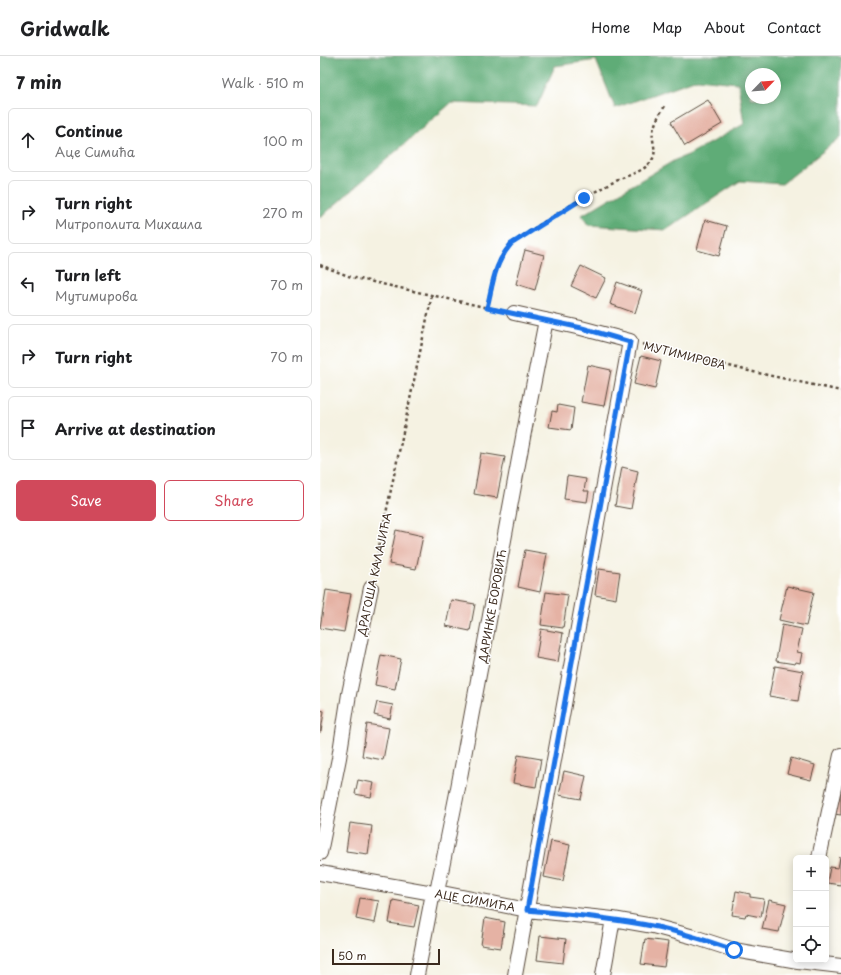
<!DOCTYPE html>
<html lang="en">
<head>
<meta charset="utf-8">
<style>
  body { margin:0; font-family:"Playpen Sans",sans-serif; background:#f2f2f2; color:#202124 }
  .controls { position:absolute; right:12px; bottom:12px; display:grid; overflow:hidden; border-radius:6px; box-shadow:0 2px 10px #0003 }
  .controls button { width:36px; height:36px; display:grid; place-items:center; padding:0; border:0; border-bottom:1px solid #e0e0e0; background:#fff; color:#202124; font:20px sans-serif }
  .compass { position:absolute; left:425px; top:12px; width:36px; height:36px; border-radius:50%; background:#fff; box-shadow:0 2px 10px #0003; rotate:65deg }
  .scale { position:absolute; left:12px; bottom:10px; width:108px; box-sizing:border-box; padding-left:4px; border:2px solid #3b2a1e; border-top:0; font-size:11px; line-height:14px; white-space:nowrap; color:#3b2a1e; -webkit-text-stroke:3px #fff; paint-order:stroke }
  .stop { position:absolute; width:12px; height:12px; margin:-9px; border:3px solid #1a73e8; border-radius:50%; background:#fff }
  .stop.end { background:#1a73e8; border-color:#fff; box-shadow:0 1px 4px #0008 }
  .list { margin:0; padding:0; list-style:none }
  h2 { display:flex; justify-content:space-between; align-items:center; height:52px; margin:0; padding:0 16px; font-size:17px }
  h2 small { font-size:13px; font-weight:400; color:#757577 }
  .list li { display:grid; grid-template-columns:26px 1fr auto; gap:12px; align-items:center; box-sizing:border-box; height:64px; margin:0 8px 8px; padding:0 8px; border:1px solid #e0e0e0; border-radius:6px }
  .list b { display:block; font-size:15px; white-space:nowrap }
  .list p { margin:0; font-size:13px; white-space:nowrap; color:#757577 }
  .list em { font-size:13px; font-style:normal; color:#757577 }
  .actions { display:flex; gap:8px; padding:12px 16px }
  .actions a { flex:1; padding:9px 0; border:1px solid #d1495b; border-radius:6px; text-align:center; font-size:14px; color:#d1495b }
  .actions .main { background:#d1495b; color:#fff }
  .icon { flex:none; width:22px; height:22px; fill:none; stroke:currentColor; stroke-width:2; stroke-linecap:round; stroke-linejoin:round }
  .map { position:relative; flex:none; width:521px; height:919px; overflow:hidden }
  header { display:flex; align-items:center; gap:24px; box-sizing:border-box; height:56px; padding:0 20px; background:#fff; border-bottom:1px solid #e0e0e0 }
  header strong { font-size:19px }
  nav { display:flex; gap:22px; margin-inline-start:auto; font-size:14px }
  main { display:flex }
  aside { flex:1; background:#fff }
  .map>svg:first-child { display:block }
  .forest { fill:#5fac77; stroke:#4d6b4a; fill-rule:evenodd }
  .building { fill:#e5b2a4 }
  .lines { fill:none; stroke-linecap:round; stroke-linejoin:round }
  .street-casing { stroke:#57483b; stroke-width:16 }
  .path { stroke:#57483b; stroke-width:2.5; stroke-dasharray:3 3; stroke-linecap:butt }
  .street { stroke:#fff; stroke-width:14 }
  .route { stroke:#1a73e8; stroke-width:5 }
  .labels { text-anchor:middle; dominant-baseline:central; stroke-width:3; stroke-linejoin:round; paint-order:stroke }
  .street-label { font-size:11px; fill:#3b2a1e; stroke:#fff }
</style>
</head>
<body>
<header>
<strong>Gridwalk</strong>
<nav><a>Home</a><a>Map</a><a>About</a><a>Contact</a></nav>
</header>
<main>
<aside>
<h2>7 min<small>Walk · 510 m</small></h2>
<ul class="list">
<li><svg class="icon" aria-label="ahead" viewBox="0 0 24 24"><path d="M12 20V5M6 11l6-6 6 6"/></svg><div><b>Continue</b><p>Аце Симића</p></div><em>100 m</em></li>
<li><svg class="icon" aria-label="right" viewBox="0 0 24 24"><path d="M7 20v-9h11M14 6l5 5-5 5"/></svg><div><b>Turn right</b><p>Митрополита Михаила</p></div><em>270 m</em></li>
<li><svg class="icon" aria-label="left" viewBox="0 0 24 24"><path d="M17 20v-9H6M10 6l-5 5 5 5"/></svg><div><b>Turn left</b><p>Мутимирова</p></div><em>70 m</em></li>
<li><svg class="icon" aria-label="right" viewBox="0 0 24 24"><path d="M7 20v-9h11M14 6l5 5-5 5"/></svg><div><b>Turn right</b></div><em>70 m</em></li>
<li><svg class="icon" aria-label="arrive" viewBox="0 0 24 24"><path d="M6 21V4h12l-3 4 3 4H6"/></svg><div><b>Arrive at destination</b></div></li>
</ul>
<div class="actions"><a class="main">Save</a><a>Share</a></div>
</aside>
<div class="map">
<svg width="521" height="919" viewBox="0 0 521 919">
  <rect width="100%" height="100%" fill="#fff"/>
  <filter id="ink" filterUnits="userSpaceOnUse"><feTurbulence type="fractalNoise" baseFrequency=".025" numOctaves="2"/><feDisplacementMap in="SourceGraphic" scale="8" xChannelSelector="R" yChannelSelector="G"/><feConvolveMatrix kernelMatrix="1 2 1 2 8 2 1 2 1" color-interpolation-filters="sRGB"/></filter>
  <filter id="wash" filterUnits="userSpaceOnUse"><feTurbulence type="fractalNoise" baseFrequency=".012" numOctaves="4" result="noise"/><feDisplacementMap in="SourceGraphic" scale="16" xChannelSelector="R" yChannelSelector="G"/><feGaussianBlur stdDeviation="0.9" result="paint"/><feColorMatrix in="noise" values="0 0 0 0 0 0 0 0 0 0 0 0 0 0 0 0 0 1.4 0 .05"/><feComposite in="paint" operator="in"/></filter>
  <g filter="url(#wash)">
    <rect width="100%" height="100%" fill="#f5f2e2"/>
    <!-- forest -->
    <path class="forest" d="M0 0H521V81L462 128 420 125 346 174 268 169 262 159 355 104 368 99 424 68 418 27 377 23 295 52 276 4 235 10 217 50 131 47 0 162ZM431 18H455V42H431Z"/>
    <g id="blocks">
      <!-- building -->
      <path class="building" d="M388 44 402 68 365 90 351 66Z
        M385 164 407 170 399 200 377 194Z
        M205 194 224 199 215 234 196 228Z
        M261 210 286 222 276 242 251 230Z
        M297 226 322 235 315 257 290 248Z
        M321 300 341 305 335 333 314 328Z
        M268 309 291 314 284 350 261 346Z
        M238 349 254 352 251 374 229 371 232 355 237 356Z
        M161 397 185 401 177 442 154 438Z
        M302 411 318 415 311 453 295 450Z
        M247 420 266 423 264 435H269L267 446 244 443Z
        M76 474 103 480 96 513 69 508Z
        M205 494 227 498 220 536 198 531Z
        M279 513 300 516 296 543 275 539Z
        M467 530 494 536 486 570 459 564Z
        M6 534 31 538 24 576 0 572Z
        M226 536 248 539 243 572 221 569Z
        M131 544 155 548 150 575 126 570Z
        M462 569 482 573 477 596 482 597 480 607 476 606 475 608 456 605Z
        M221 573 243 577 238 606 216 602Z
        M61 599 81 603 75 633 55 629Z
        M455 610 483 615 478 645 449 640Z
        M57 646 73 649 70 663 54 659Z
        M0 654 4 655 1 676H0Z
        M47 668 69 672 63 704 42 700Z
        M198 699 221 703 216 731 193 727Z
        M471 702 495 709 491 724 467 718Z
        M244 715 266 720 261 743 239 739Z
        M38 724 54 727 51 741 35 738Z
        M519 733H521V759L514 758Z
        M30 767 52 770 48 798 26 795Z
        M231 785 250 789 243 825 224 821Z
        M520 801 521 829 507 827 510 811 518 812Z
        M416 835 430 838V841L444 843 441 861 426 858 425 861 412 859Z
        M40 842 59 845 55 867 36 863Z
        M73 844 99 849 94 871 69 867Z
        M449 844 466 848 459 876 442 873Z
        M165 862 185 866 181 892 161 889Z
        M220 880 246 883 243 907 217 904Z
        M325 883 348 886 344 911 321 908Z"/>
    </g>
  </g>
  <g filter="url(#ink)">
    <use href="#blocks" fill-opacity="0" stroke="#57483b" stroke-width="1"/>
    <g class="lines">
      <defs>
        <path id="street" d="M194 257 261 272 310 285 195 919
          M0 797 19 702 29 638 51 532
          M499 802 521 699
          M0 817 113 837 117 836 207 854 293 863 333 870 374 881 414 894 478 905 521 910
          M117 836 138 732 204 376 226 264
          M97 919 113 837
          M283 919 293 863"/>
      </defs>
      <!-- street casing -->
      <use href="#street" class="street-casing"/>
      <!-- path -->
      <path class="path" d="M0 209 31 221 182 255
        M167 252C173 228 174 207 191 188 224 166 260 142 296 125 307 119 325 116 332 104 338 95 331 85 333 75 335 66 340 57 345 50
        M322 288 429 315 521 335
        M53 519 112 239"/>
      <!-- street -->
      <use href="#street" class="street"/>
    </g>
  </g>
  <g class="lines" filter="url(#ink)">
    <!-- route -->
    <path class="route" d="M264 142 191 188C174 208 173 227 167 252L262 272 310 286 207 854C249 858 291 862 332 870 359 875 387 885 414 894"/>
  </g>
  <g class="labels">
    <!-- street labels -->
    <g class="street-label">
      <text transform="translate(365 299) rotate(14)">МУТИМИРОВА</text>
      <text transform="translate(54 518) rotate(-78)">ДРАГОША КАЛАЈИЋА</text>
      <text transform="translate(172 550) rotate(-80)">ДАРИНКЕ БОРОВИЋ</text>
      <text transform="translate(155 844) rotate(10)">АЦЕ СИМИЋА</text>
    </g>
  </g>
</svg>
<div class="controls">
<button>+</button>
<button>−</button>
<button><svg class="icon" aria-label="locate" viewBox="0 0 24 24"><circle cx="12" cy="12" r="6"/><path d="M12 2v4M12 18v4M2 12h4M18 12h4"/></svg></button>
</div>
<svg class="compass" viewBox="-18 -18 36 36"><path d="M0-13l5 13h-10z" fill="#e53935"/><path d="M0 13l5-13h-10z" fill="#757577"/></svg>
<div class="scale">50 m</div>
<div class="stop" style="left:414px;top:894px"></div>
<div class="stop end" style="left:264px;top:142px"></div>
</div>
</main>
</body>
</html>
